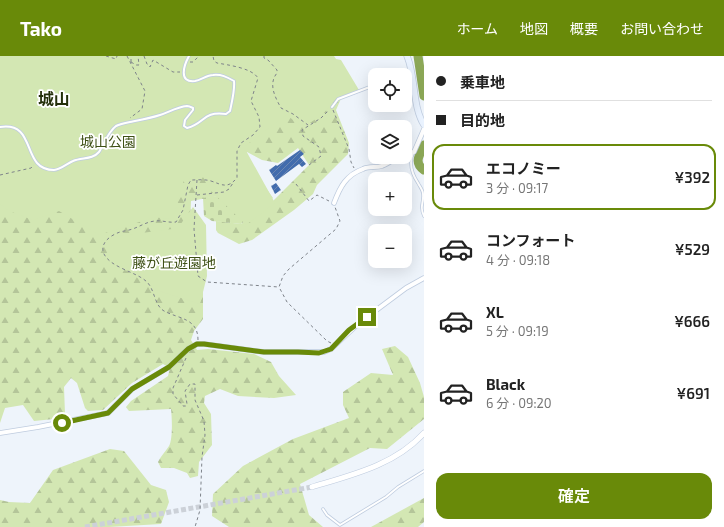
<!DOCTYPE html>
<html lang="ja">
<meta charset="utf-8">
<style>
body{margin:0;font-family:"Exo 2","Noto Sans JP",sans-serif;background:#f6f6f6;color:#222;height:100vh;display:flex;flex-direction:column;font-size:15px;white-space:nowrap}
*{box-sizing:border-box;margin:0}
p{font-size:13px;color:#767676}
.icon{flex:none;width:22px;height:22px;fill:none;stroke:currentColor;stroke-width:2;stroke-linecap:round;stroke-linejoin:round}
.map{position:relative;flex:1;overflow:hidden}
.panel{display:flex;flex-direction:column;background:#fff;width:300px}
.panel>*{flex:none}
.guide{display:grid;align-content:center;height:88px;padding:0 12px;background:#fff}
.tools{position:absolute;left:368px;top:12px;display:grid;gap:8px}
.tools a{display:grid;place-items:center;width:44px;height:44px;border-radius:8px;background:#fff;box-shadow:0 4px 16px #0002;font-size:20px}
.end{position:absolute;width:18px;height:18px;margin:-9px;border:5px solid #698a09;background:#fff;box-shadow:0 0 0 2px #fff}
.from{border-radius:50%}
.guide b{display:flex;align-items:center;gap:14px;height:38px;font-size:15px}
.guide b+b{border-top:1px solid #e0e0e0}
.guide i{width:10px;height:10px;background:#222}
ul{padding:0;list-style:none}
li{display:flex;align-items:center;gap:12px;height:66px;margin:0 8px 6px;padding:0 4px;border:2px solid transparent;border-radius:12px}
li div{flex:1}
li b{display:block;font-size:15px}
li em{font-style:normal;font-weight:600}
li.active{border-color:#698a09}
li>.icon{width:36px;height:36px;stroke-width:1.5}
.action{display:flex;gap:8px;margin-top:auto;padding:8px 12px}
.action a{flex:1;height:46px;border-radius:12px;background:#698a09;color:#fff;font-size:16px;font-weight:600;line-height:46px;text-align:center}
header{display:flex;align-items:center;gap:24px;box-sizing:border-box;height:56px;padding:0 20px;background:#698a09;color:#fff}
header strong{font-size:19px}
nav{display:flex;gap:22px;margin-inline-start:auto;font-size:14px}
main{display:flex;flex:1;min-height:0}
.map>svg:first-child{display:block}
.forest{fill:url(#forest-firs)}
.cemetery{fill:url(#cemetery-stones)}
.park{fill:#d3e7b3}
.lines{fill:none;stroke-linecap:round;stroke-linejoin:round}
.river{stroke:#8ca857;stroke-width:9}
.building{fill:url(#building-hatch)}
.tertiary-tunnel{stroke:#ccd1d8;stroke-width:5;stroke-dasharray:5 2.5;stroke-linecap:butt}
.service-casing{stroke:#bfccdf;stroke-width:3.5}
.minor-casing{stroke:#bfccdf;stroke-width:5.5}
.tertiary-casing{stroke:#bfccdf;stroke-width:6}
.secondary-casing{stroke:#bfccdf;stroke-width:7}
.path{stroke:#7e838a;stroke-width:1;stroke-dasharray:3 3;stroke-linecap:butt}
.service{stroke:#fff;stroke-width:2}
.minor{stroke:#fff;stroke-width:4}
.tertiary{stroke:#fff;stroke-width:5}
.secondary{stroke:#eaf3ff;stroke-width:5.5}
.route{stroke:#698a09;stroke-width:5}
.labels{text-anchor:middle;dominant-baseline:central;stroke-width:3.5;stroke-linejoin:round;paint-order:stroke}
.park-label{font-size:14px;fill:#3e5015;stroke:#fff}
.quarter-label{font-size:16px;font-weight:bold;fill:#24300a;stroke:#fff}
</style>
<header>
<strong>Tako</strong>
<nav><a>ホーム</a><a>地図</a><a>概要</a><a>お問い合わせ</a></nav>
</header>
<main>
<div class="map">
<svg width="424" height="471" viewBox="0 0 424 471">
<defs>
<pattern id="forest-firs" width="22" height="20" patternUnits="userSpaceOnUse"><rect width="22" height="20" fill="#d3e7b3"/><path d="M5 1l3.5 6h-7zM16 11l3.5 6h-7z" fill="#b4c599"/></pattern>
<pattern id="cemetery-stones" width="16" height="16" patternUnits="userSpaceOnUse"><rect width="16" height="16" fill="#d3e7b3"/><path d="M2 7V4a2 2 0 0 1 4 0v3zM10 15v-3a2 2 0 0 1 4 0v3z" fill="#b4c599"/></pattern>
<pattern id="building-hatch" width="6" height="6" patternUnits="userSpaceOnUse"><rect width="6" height="6" fill="#426cad"/><path d="M-1 1l2-2M0 6l6-6M5 7l2-2" fill="none" stroke="#6a86b1"/></pattern>
</defs>
<rect width="100%" height="100%" fill="#eef4fb"/>
<!-- forest -->
<g class="forest">
<path d="M0 0H323L347 29 336 54 349 87 348 98 317 129 313 138 294 154 252 184 239 188 218 177 216 174V165L241 168 273 145 309 109 298 92 278 107 262 104 247 96 244 98 224 139 191 145 190 170 203 232V263L194 275 191 284 197 294 208 293 254 298 271 306 279 320 296 339 274 342 238 340 220 333 205 340 204 347 211 358 212 389 199 406 198 420 190 422 187 417 174 412H161L158 406C161 400 165 396 169 390 173 383 172 362 171 353L129 355 126 351 131 345 168 320 170 312 163 308 132 327 103 354 88 355 85 352 77 327 71 322 64 331 65 358 54 363 34 365 23 349 5 352 0 367Z"/>
<polygon points="395,290 408,301 420,327 424,341 424,363 387,393 370,392 300,428 309,459 323,471 229,471 212,460 213,438 243,410 293,383 349,362 343,349 343,336 371,317 393,319 382,293"/>
<polygon points="110,393 124,395 151,429 166,434 169,446 161,468 109,471 0,471 0,444 9,446 30,447 53,414"/>
<polygon points="424,442 424,466 418,471 371,471"/>
</g>
<!-- cemetery -->
<polygon class="cemetery" points="259,122 273,142 241,168 212,165 204,160 203,142 224,139"/>
<!-- park -->
<g class="park">
<polygon points="0,0 334,0 336,3 341,4 359,34 337,42 323,58 304,71 286,59 244,91 275,147 246,169 208,132 203,120 184,124 175,156 170,163 155,161 99,179 59,155 33,164 9,155 0,148"/>
<polygon points="193,151 206,169 207,220 200,248 150,232 130,216 114,210 108,204 106,191 111,181 172,173 180,169"/>
</g>
<g class="lines">
<!-- river -->
<g class="river">
<polyline points="418,0 424,40"/>
<path d="M424 89C420 99 413 106 424 114"/>
</g>
</g>
<!-- building -->
<g class="building">
<polygon points="300,94 304,98 300,101 306,108 302,111 299,108 276,125 269,114 276,109 277,110"/>
<polygon points="276,127 281,134 275,138 271,130"/>
</g>
<g class="lines">
<!-- tertiary-tunnel -->
<polyline class="tertiary-tunnel" points="85,471 312,431"/>
<!-- service casing -->
<g class="service-casing">
<g id="service">
<polyline points="399,19 411,14"/>
<polyline points="332,51 338,43 375,29"/>
<path d="M0 71C38 65 20 114 54 114 60 114 68 107 73 105 82 101 92 104 99 96 104 88 108 76 116 70 120 68 125 67 130 66 140 64 151 62 160 59 169 56 177 51 187 50 188 50 191 51 193 52V54L185 64 184 70 187 72C206 67 202 55 226 58L230 55C232 45 235 34 234 25 227 21 221 18 213 19 207 19 201 24 195 25 178 27 184 9 189 0"/>
<path d="M413 97C409 107 412 118 418 127 420 131 423 134 423 138 424 148 419 150 424 160"/>
<polyline points="323,453 327,459 340,469 386,441 398,431 424,415"/>
</g>
</g>
<!-- minor casing -->
<g class="minor-casing">
<g id="minor">
<polyline points="405,98 414,96 424,73"/>
<path d="M334 147C340 131 346 119 363 113 369 110 376 112 382 110 387 108 393 104 398 101"/>
<polyline points="0,377 38,371 108,357 132,333 169,311 188,293 197,288 204,288 264,296 324,296 331,293 359,267 406,232 424,222"/>
</g>
</g>
<!-- tertiary casing -->
<g class="tertiary-casing">
<path id="tertiary" d="M312 431C352 419 395 409 424 377"/>
</g>
<!-- secondary casing -->
<g class="secondary-casing">
<path id="secondary" d="M407 0C416 21 412 50 424 69"/>
</g>
<!-- path -->
<g class="path">
<polyline points="106,0 116,3 117,0"/>
<polyline points="127,0 145,35 142,53 130,62"/>
<polyline points="144,0 147,8 150,11 153,4 173,16 180,16"/>
<path d="M264 0V2L268 4 277 14V17C268 28 275 41 281 52L293 58 308 69"/>
<polyline points="131,6 136,9 139,9 138,0"/>
<polyline points="131,6 131,0"/>
<polyline points="190,6 193,6 199,0"/>
<polyline points="333,54 349,93 351,106 354,112"/>
<polyline points="309,109 321,100 319,91 303,80 302,74 321,62 329,54"/>
<polyline points="0,119 31,112 34,109"/>
<polyline points="197,124 194,173 198,220 207,226 279,231"/>
<polyline points="296,128 309,145 317,139 329,145"/>
<polyline points="197,139 224,136 229,133 233,127"/>
<path d="M198 284C198 262 179 263 164 255 154 249 155 234 147 226 137 216 111 212 104 198 99 187 111 179 120 176 123 175 126 175 129 174 138 172 145 166 155 165 162 164 168 167 176 166L183 154 188 129 191 124C197 124 205 123 211 125 223 129 227 133 237 122V95L241 87 253 79 260 71 259 61 251 45 258 22C252 12 228 9 217 7L214 5 213 0"/>
<polyline points="331,287 327,285 287,246 279,231 283,220 289,213 336,173 340,165 335,151"/>
<polyline points="186,302 173,332 173,338 183,350 186,350 187,348 185,335 190,328 195,328 195,344 204,365 205,379 202,401 200,454 195,471"/>
</g>
<!-- service -->
<use href="#service" class="service"/>
<!-- minor -->
<use href="#minor" class="minor"/>
<!-- tertiary -->
<use href="#tertiary" class="tertiary"/>
<!-- secondary -->
<use href="#secondary" class="secondary"/>
</g>
<g class="lines">
<!-- route -->
<polyline class="route" points="62,367 108,357 132,333 169,311 188,293 197,288 204,288 264,296 298,296 319,297 331,293 349,274 367,261"/>
</g>
<g class="labels">
<!-- park labels -->
<g class="park-label">
<text x="108" y="85">城山公園</text>
<text x="174" y="206">藤が丘遊園地</text>
</g>
<!-- quarter labels -->
<g class="quarter-label">
<text x="54" y="42">城山</text>
</g>
</g>
</svg>
<div class="tools">
<a><svg class="icon" aria-label="locate" viewBox="0 0 24 24"><circle cx="12" cy="12" r="6"/><path d="M12 2v4M12 18v4M2 12h4M18 12h4"/></svg></a>
<a><svg class="icon" aria-label="layers" viewBox="0 0 24 24"><path d="M12 4l9 5-9 5-9-5zM3 14l9 5 9-5"/></svg></a>
<a>+</a>
<a>−</a>
</div>
<i class="end from" style="left:62px;top:367px"></i>
<i class="end" style="left:367px;top:261px"></i>
</div>
<section class="panel">
<div class="guide">
<b><i class="from"></i>乗車地</b>
<b><i></i>目的地</b>
</div>
<ul>
<li class="active"><svg class="icon" aria-label="car" viewBox="0 0 24 24"><path d="M5 17H2v-5l4-1 3-4h7l3 4 3 1v5h-3M9 17h6M6 11h13"/><circle cx="7" cy="17" r="2"/><circle cx="17" cy="17" r="2"/></svg><div><b>エコノミー</b><p>3 分 · 09:17</p></div><em>¥392</em></li>
<li><svg class="icon" aria-label="car" viewBox="0 0 24 24"><path d="M5 17H2v-5l4-1 3-4h7l3 4 3 1v5h-3M9 17h6M6 11h13"/><circle cx="7" cy="17" r="2"/><circle cx="17" cy="17" r="2"/></svg><div><b>コンフォート</b><p>4 分 · 09:18</p></div><em>¥529</em></li>
<li><svg class="icon" aria-label="car" viewBox="0 0 24 24"><path d="M5 17H2v-5l4-1 3-4h7l3 4 3 1v5h-3M9 17h6M6 11h13"/><circle cx="7" cy="17" r="2"/><circle cx="17" cy="17" r="2"/></svg><div><b>XL</b><p>5 分 · 09:19</p></div><em>¥666</em></li>
<li><svg class="icon" aria-label="car" viewBox="0 0 24 24"><path d="M5 17H2v-5l4-1 3-4h7l3 4 3 1v5h-3M9 17h6M6 11h13"/><circle cx="7" cy="17" r="2"/><circle cx="17" cy="17" r="2"/></svg><div><b>Black</b><p>6 分 · 09:20</p></div><em>¥691</em></li>
</ul>
<div class="action"><a>確定</a></div>
</section>
</main>
